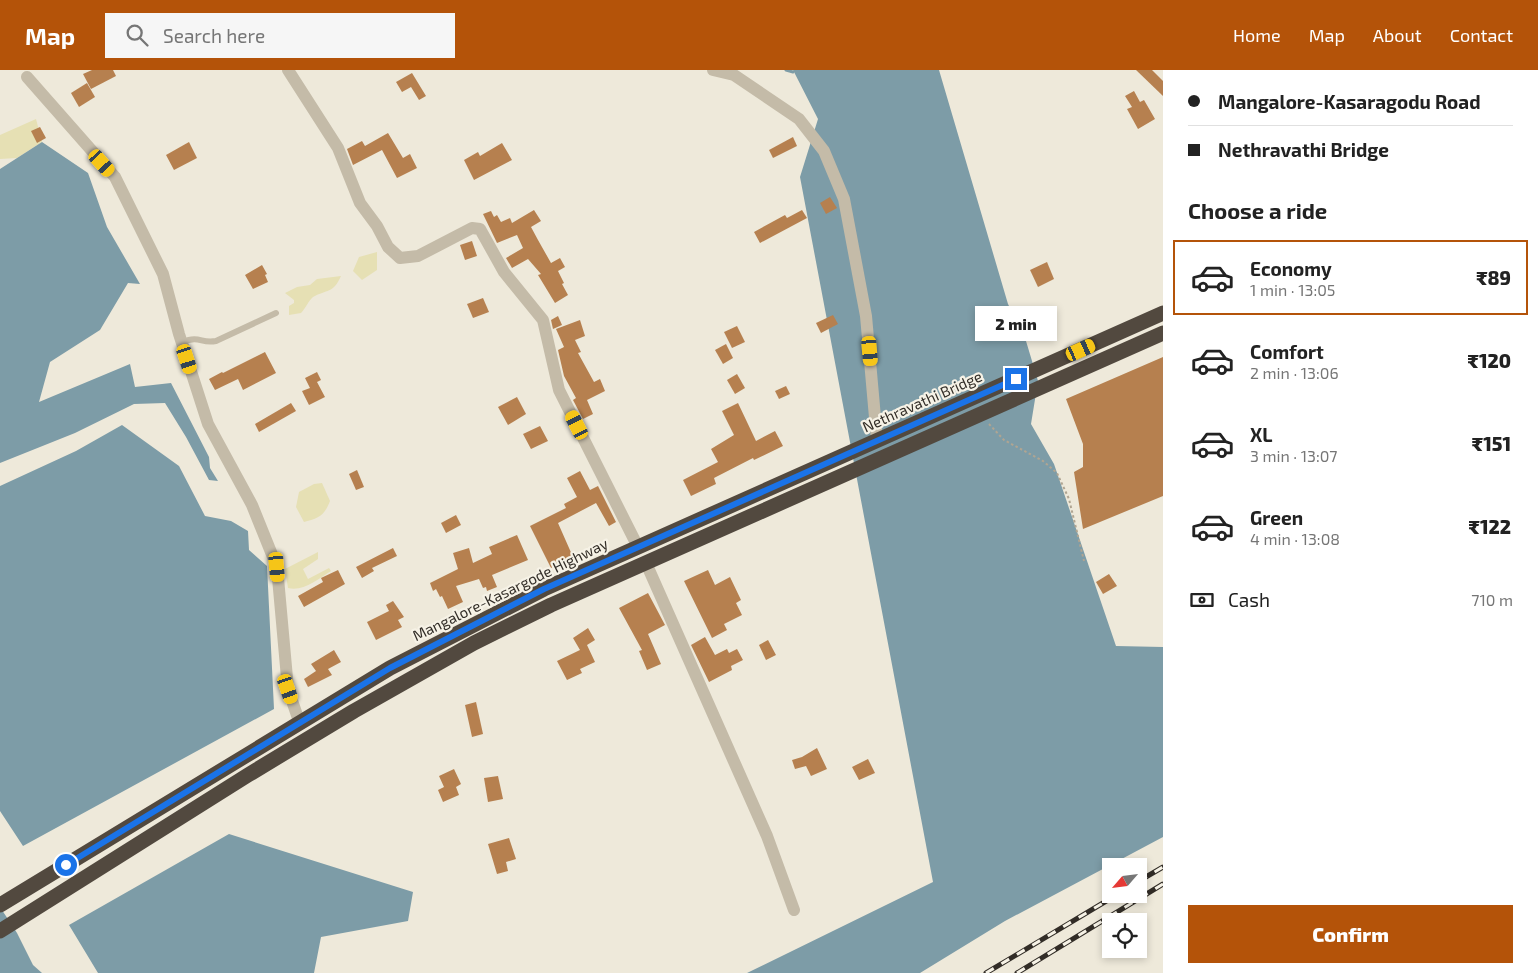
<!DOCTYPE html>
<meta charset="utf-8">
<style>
body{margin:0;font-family:"Exo 2",sans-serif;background:#f6f6f6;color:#222;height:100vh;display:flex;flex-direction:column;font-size:19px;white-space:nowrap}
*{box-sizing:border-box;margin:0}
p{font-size:16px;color:#767676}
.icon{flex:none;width:28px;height:28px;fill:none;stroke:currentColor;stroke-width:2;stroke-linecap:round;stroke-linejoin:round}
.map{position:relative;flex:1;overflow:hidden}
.details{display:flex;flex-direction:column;background:#fff;width:375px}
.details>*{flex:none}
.top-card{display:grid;align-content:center;height:110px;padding:0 25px;background:#fff}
.needle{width:32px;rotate:242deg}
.fabs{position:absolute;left:1102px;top:788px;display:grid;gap:10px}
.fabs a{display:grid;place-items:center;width:45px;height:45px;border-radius:0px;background:#fff;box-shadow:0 2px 8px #0003;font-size:25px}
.end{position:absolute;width:22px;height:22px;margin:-11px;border:6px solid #1a73e8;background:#fff;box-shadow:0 0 0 2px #fff}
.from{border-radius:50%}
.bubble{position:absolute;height:35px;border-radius:0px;background:#fff;box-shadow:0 2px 8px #0003;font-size:16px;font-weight:800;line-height:35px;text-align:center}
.car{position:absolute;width:15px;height:30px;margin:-15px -8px;border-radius:6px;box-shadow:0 0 4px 1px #0007;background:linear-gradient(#f5c518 24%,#345 0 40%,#f5c518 0 76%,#345 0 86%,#f5c518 0)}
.top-card b{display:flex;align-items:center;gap:18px;height:48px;font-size:19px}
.top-card b+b{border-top:1px solid #e0e0e0}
.top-card i{width:12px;height:12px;background:#222}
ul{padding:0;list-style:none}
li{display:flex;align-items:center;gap:15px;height:75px;margin:0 10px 8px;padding:0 15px;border:2px solid transparent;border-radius:0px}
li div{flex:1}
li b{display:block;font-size:19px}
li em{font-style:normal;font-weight:800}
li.on{border-color:#b45309}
li>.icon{width:45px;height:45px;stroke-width:1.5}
h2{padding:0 25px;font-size:22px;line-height:60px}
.pay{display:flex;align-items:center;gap:12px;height:55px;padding:0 25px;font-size:19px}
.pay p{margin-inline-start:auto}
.button{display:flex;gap:10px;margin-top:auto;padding:10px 25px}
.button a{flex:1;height:58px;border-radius:0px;background:#b45309;color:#fff;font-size:20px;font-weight:800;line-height:58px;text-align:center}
header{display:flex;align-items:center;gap:30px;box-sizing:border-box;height:70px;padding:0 25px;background:#b45309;color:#fff}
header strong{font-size:24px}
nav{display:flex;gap:28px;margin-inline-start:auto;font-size:18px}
.search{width:350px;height:45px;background:#f6f6f6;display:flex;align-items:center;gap:12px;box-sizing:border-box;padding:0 18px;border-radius:0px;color:#767676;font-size:19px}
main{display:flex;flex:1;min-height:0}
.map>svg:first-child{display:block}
.sand{fill:#e6e0b4}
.water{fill:#7d9ca7}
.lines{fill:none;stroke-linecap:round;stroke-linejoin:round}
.stream{stroke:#7d9ca7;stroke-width:3}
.building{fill:#b6804f}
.path{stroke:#b0a592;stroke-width:2;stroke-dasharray:2.5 2.5;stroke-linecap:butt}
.lane{stroke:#c4bba8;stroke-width:6}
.street{stroke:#c4bba8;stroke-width:12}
.highway{stroke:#52493f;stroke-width:15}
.rail-casing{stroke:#322d27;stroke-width:5}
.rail{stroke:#f6f2e6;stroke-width:3;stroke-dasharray:9;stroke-linecap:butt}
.route{stroke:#1a73e8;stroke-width:6}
.labels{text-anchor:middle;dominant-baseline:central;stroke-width:4.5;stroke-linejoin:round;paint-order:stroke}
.street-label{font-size:15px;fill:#322d27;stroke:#f6f2e6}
</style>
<header>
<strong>Map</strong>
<div class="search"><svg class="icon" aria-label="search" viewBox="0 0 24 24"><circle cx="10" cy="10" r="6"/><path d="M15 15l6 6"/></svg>Search here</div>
<nav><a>Home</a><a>Map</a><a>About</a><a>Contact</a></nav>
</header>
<main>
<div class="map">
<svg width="1163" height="903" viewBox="0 0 1163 903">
<rect width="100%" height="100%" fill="#eee9da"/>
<!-- sand -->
<g class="sand">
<polygon points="36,49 42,72 17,88 0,89 0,65"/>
<polygon points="377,182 377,200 362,210 353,201 359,187"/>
<path d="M341 206C333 224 327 219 313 227 309 230 305 239 301 243L289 245V236L294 233V230L285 223 297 217 310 215 317 209Z"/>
<path d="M322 413 330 431C324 446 319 448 304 452L296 437 299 422 314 414Z"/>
<path d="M318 482V489L303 499 308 509 329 498 331 501C318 509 303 522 288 518L285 499Z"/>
</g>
<!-- water -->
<g class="water">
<polygon points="793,0 939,0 1008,234 1026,271 1038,311 1031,354 1054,394 1116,576 1163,577 1163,767 1005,851 920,903 747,903 933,812 800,107 818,49"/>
<polygon points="42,72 88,103 107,157 140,214 128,213 100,260 50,292 39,332 130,294 135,317 171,313 209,387 210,398 218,411 209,410 186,367 165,333 134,334 75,363 0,393 0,99"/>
<polygon points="122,355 179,396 205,446 231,451 248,461 249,480 267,496 274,639 23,776 0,741 0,416 76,381"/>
<polygon points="229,764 413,822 408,851 321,867 314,903 98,903 69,855"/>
<polygon points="0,837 17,863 33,895 42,903 0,903"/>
</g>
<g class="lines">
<!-- stream -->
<polyline class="stream" points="786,0 793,2"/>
</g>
<!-- building -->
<g class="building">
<polygon points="92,0 113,0 116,6 91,19 83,4"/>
<polygon points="1136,0 1152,0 1163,11 1163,26"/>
<polygon points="412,3 426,26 419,30 411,17 402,22 396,12"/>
<polygon points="87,13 95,27 79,37 71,23"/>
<polygon points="1134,21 1140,32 1144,30 1155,49 1138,59 1127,39 1132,37 1125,26"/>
<polygon points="40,57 46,68 37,73 31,61"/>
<polygon points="388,63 403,88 410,84 417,98 397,108 382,80 353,95 347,79 362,71 365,76"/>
<polygon points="793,67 797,76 773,88 769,80"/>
<polygon points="189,72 197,88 174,100 166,85"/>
<polygon points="502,73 512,90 474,110 464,90 478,82 480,86"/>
<polygon points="830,127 837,138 826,144 820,133"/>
<polygon points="534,140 541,151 531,157 538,170 551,193 560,188 565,197 558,201 564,213 562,214 568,225 555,233 538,205 541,204 528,189 512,198 506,188 523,178 517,165 497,173 483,144 491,141 494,147 497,145 501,152 510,148 512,153"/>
<polygon points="802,140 807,148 760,173 754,162 785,145 787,148"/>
<polygon points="472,171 477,186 465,190 460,175"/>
<polygon points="1047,192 1054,209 1038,217 1030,200"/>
<polygon points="262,195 267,204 265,205 268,212 253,219 245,205"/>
<polygon points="483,228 489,242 473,248 467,234"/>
<polygon points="833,245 838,254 821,263 816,253"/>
<polygon points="558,246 562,255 553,259 551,250"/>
<polygon points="580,250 585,266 575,270 581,282 578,283 594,312 600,309 605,321 587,330 593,344 583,349 573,330 576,328 564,306 558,280 564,277 556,259"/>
<polygon points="737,256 745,272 732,278 724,262"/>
<polygon points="726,274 733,288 723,294 715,280"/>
<polygon points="265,282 276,303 243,320 238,309 215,320 209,309 222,302 223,303"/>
<polygon points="1163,287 1163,426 1083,459 1074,402 1083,397 1083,374 1066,329"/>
<polygon points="317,302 321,310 317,312 325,327 309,335 302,321 310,318 305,308"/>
<polygon points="737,304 745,318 735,324 727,310"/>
<polygon points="786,316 790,324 779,329 775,321"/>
<polygon points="517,327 526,344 508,355 498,337"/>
<polygon points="291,333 296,341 259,362 255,354"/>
<polygon points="738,333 756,371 775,361 783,376 754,390 753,388 714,408 716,414 691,426 683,410 718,392 711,379 734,365 722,341"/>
<polygon points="540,356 548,371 531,379 523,364"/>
<polygon points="357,400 364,417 356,420 349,404"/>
<polygon points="580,401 590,420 598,416 616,452 609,456 596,433 558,453 573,487 551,498 530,456 566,438 564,434 577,427 567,408"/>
<polygon points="456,445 461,455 446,463 441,453"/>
<polygon points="517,465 528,490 492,505 497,517 487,521 486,517 483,518 479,509 456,516 463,532 448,539 442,526 440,527 436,519 433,521 430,513 458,499 453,483 469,478 473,493 492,484 489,477"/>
<polygon points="393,478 397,486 372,498 374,501 362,508 356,497"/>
<polygon points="338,500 345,514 304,537 298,526 323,512 321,508"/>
<polygon points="708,500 715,515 730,507 741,530 736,533 742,545 724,554 727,560 712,568 684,511"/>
<polygon points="1109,504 1117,516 1103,524 1096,512"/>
<polygon points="648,523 665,555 648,564 661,594 647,600 639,581 642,580 619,538"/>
<polygon points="393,531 404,547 398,550 402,557 376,570 367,552 389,541 386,535"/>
<polygon points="588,558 595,570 587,575 595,592 580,599 582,603 567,610 557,591 580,580 573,568"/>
<polygon points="705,567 715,585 727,579 729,583 737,579 743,590 731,596 732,600 709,612 691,575"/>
<polygon points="768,570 776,585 766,590 759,575"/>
<polygon points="334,580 341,592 328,599 332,605 308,617 304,609 316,601 311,594"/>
<polygon points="476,632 483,664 472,667 465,635"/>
<polygon points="817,678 827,699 811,706 806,696 795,699 792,690 802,687"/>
<polygon points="868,689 875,703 859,710 852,697"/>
<polygon points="454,699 461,714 456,717 459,725 443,732 438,720 444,717 439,706"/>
<polygon points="498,706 503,729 488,732 484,708"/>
<polygon points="509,768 516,789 506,792 508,801 497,804 488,774"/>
</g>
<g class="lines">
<!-- path -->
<polyline class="path" points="989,354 1004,370 1043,391 1057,403 1069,429 1084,491"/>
<!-- lane -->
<path class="lane" d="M182 272C201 265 200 274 216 271L276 243"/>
<!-- street -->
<g class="street">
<polyline points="288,0 338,78 360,133 377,156 388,177 400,188 418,186 472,158 480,159 504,202 543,250 559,320 638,477"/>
<polyline points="713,0 734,5 799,49 824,81 844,129 866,246 877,370"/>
<polyline points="27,7 115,107 163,204 179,264 208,354 252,435 277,497 288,619 300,654"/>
<polyline points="646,493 767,766 794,840"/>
</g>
<!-- highway -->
<g class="highway">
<polyline points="0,835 390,598 544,519 1163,243"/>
<polyline points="0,861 248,705 354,641 474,573 551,535 1163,263"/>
</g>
<!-- rail casing -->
<g class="rail-casing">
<g id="rail">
<polyline points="1139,811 1163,797"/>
<polyline points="986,903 1118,824"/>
<polyline points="1017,903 1163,814"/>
</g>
</g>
<!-- rail -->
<use href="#rail" class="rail"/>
</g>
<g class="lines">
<!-- route -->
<polyline class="route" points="66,795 390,598 544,519 1016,309"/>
</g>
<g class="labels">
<!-- street labels -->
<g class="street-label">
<text transform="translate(922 331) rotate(-24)">Nethravathi Bridge</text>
<text transform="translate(510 519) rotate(-26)">Mangalore-Kasargode Highway</text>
</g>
</g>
</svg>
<div class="fabs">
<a><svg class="needle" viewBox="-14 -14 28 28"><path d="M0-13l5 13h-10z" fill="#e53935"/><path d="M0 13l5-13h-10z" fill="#767676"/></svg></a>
<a><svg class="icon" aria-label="locate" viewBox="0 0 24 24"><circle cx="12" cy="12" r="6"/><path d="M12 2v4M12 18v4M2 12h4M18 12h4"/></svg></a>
</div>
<i class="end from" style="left:66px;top:795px"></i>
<i class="end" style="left:1016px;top:309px"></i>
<div class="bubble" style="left:975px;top:236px;width:82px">2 min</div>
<i class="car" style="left:102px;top:93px;rotate:138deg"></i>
<i class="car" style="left:1081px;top:280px;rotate:66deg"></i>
<i class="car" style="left:870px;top:281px;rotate:175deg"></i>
<i class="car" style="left:187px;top:289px;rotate:162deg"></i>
<i class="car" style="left:577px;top:355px;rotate:333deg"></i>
<i class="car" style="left:277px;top:497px;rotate:175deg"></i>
<i class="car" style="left:288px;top:619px;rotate:161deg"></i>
</div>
<section class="details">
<div class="top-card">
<b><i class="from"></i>Mangalore-Kasaragodu Road</b>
<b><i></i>Nethravathi Bridge</b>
</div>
<h2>Choose a ride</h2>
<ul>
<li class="on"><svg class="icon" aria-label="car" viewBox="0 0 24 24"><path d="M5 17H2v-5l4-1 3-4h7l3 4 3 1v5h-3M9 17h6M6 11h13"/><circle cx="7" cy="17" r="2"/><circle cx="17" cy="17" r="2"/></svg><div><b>Economy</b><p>1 min · 13:05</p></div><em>₹89</em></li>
<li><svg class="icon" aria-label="car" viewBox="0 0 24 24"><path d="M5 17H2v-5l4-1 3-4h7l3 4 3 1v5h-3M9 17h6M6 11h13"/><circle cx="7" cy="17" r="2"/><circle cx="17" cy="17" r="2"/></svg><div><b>Comfort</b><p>2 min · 13:06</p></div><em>₹120</em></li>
<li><svg class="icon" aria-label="car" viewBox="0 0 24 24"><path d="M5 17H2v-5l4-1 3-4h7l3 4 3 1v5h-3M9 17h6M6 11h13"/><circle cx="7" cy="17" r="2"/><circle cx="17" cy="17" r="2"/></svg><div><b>XL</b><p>3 min · 13:07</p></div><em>₹151</em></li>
<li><svg class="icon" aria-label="car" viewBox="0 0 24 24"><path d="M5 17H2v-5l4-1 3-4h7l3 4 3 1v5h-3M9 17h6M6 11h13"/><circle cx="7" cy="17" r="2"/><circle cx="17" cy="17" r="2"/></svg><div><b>Green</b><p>4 min · 13:08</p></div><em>₹122</em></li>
</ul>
<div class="pay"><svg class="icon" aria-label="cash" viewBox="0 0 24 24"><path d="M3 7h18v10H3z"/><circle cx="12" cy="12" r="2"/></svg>Cash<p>710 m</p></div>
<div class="button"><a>Confirm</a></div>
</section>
</main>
